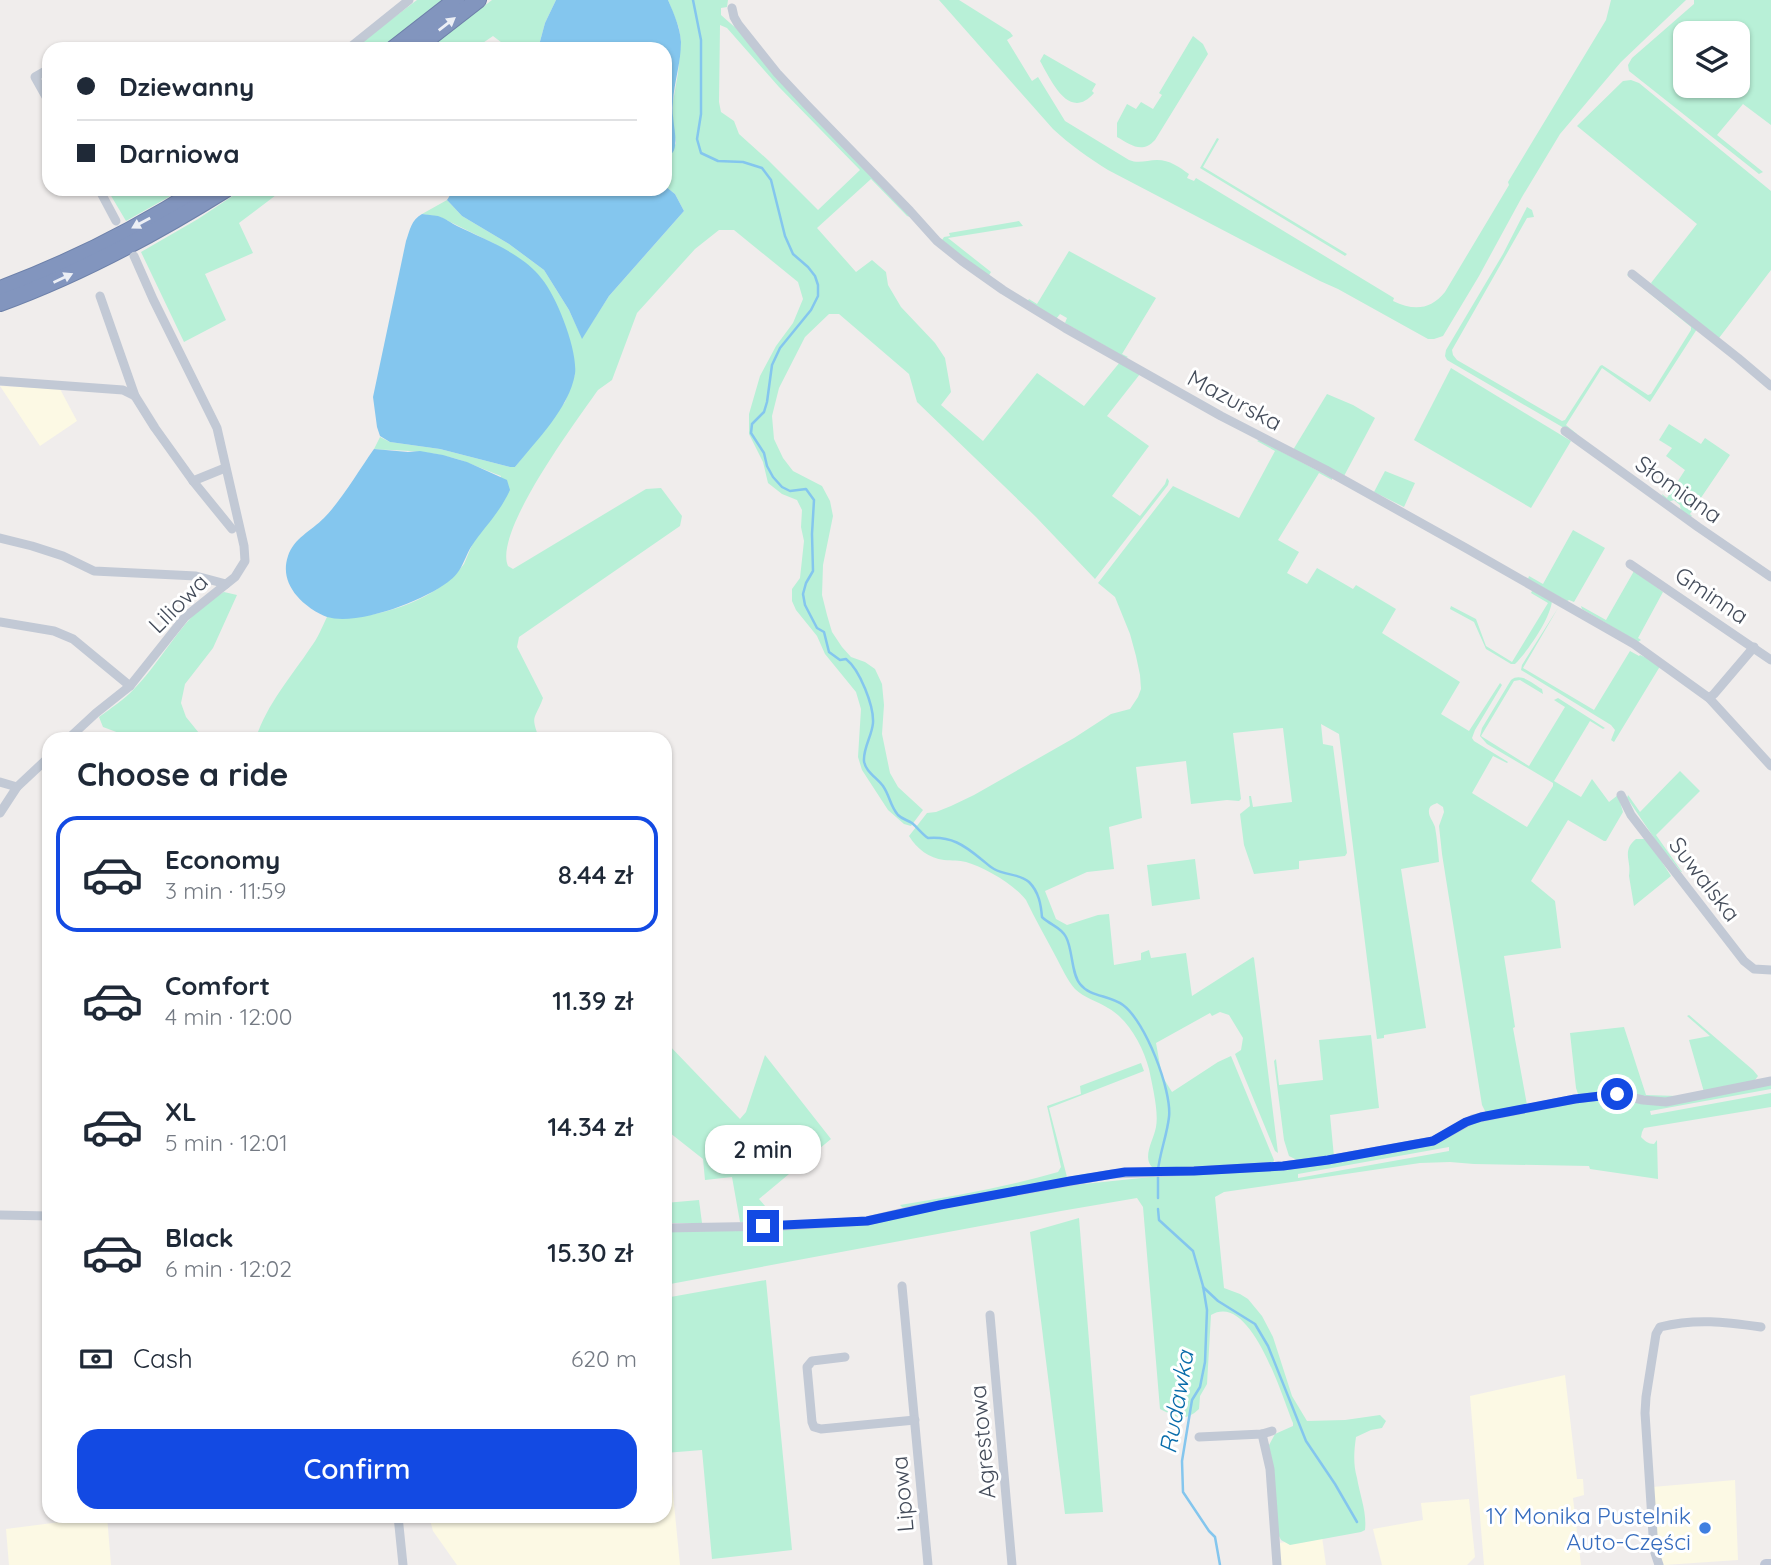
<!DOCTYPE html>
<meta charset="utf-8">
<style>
body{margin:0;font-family:Quicksand,sans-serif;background:#f6f6f7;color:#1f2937;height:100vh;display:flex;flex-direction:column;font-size:26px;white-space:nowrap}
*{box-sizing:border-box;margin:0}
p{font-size:23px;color:#747a83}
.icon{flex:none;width:38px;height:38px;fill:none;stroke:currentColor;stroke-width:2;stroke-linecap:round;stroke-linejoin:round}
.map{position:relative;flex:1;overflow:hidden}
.side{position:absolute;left:42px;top:732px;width:630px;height:791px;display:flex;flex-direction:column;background:#fff;border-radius:21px;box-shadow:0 2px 5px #0004}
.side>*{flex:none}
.banner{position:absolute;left:42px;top:42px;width:630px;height:154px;border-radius:21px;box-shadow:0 2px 5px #0004;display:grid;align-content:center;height:154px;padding:0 35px;background:#fff}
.fabs{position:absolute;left:1673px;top:21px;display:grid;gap:14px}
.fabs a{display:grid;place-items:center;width:77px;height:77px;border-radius:14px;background:#fff;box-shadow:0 2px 5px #0004;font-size:35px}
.end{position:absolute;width:32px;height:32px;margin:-16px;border:9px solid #134ae3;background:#fff;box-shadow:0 0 0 4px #fff}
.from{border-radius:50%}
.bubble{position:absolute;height:49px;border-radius:21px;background:#fff;box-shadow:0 2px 5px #0004;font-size:23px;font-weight:600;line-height:49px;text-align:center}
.banner b{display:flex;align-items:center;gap:24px;height:66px;font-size:26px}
.banner b+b{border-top:2px solid #e0e1e3}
.banner i{width:18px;height:18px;background:#1f2937}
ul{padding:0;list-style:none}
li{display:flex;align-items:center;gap:21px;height:116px;margin:0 14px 10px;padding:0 21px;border:4px solid transparent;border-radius:21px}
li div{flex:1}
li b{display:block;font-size:26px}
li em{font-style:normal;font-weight:600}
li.selected{border-color:#134ae3}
li>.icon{width:63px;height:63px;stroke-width:1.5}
h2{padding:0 35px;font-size:32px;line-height:84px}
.pay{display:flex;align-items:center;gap:18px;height:77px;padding:0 35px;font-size:26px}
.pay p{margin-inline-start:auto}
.button{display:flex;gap:14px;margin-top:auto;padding:14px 35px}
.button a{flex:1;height:80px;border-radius:21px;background:#134ae3;color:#fff;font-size:28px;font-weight:600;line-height:80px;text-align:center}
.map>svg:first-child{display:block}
.commercial{fill:#fcf9e4}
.green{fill:#b8f0d7;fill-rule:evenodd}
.water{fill:#84c6ee}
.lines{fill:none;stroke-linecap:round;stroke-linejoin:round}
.stream{stroke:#84c6ee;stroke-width:2.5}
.highway-casing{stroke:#6d80a9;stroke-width:18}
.street{stroke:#c2c9d5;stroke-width:9}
.secondary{stroke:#bec6d7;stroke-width:12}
.highway{stroke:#8295be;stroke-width:16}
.oneway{fill:#eceff5}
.route{stroke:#134ae3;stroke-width:9}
.shop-dot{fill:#3f7fe0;stroke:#fff;stroke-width:2.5}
.labels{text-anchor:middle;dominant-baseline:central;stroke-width:6;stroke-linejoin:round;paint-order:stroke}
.street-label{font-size:23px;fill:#444c5a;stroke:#fff}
.shop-label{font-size:23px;fill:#366cbe;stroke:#fff;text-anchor:end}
.water-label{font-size:24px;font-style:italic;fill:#086caa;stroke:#fff}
</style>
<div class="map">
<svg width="1771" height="1565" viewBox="0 0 1771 1565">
<rect width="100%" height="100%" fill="#f0edec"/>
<!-- commercial -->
<g class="commercial">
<polygon points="0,386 60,389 77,421 40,446"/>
<polygon points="1565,1375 1577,1479 1583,1479 1584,1495 1573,1498 1581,1565 1484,1565 1470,1396"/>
<polygon points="665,1453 669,1453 680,1565 457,1565 433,1531 429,1516 665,1516"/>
<polygon points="1735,1480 1738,1560 1664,1565 1656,1550 1652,1487"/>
<polygon points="1469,1499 1475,1557 1467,1565 1382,1565 1373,1529 1423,1520 1421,1503"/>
<polygon points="107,1516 111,1565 9,1565 6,1529"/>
<polygon points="1322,1537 1326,1565 1280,1565 1279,1543"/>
</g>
<!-- green -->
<g class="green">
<polygon points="417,0 442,0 380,49 352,49"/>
<polygon points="492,0 556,0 545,23 538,49 510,49 493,36 474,49 428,49"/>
<path d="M668 0H728L727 7 721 8V15L738 30 910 217 907 216 871 179 817 228 856 272 872 260 886 272 888 285 901 307 935 343 945 358 951 392 941 405 983 441 1037 373 1084 406 1120 362 1140 374 1107 416 1149 446 1112 496 1140 516 1165 484 1167 478 1169 481 1168 485 1095 579 1036 517 917 402 909 374 839 314H829L805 337 779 388 772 416 774 439 783 458 793 471 822 486 830 501 833 516 823 565 822 595 827 615 832 632 842 647 851 657 865 662 875 669 882 684 884 705 882 734 890 773 898 787 923 810 911 826 904 824 888 810 862 770 858 757 861 709 856 692 825 654 817 636 796 610 792 601V589L800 578 804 541 801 527 802 510 797 500 782 494 768 483 763 462 749 434V414L760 376 776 346 793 323 803 299 798 282 734 230H719L695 249 637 313 612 380 598 390C577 420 493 532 508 566L513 569 646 489 661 488 682 516 680 526 519 637 517 647 543 698C535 720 530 714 539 738H256C267 704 291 677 311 647 318 638 322 627 327 617 371 622 438 601 464 564L501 476C482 469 465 460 445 456 422 450 398 451 374 449L380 437 390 442 440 449 510 467H515L565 402 575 374 541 278 523 262 495 244 440 217 422 214 447 200 462 216 509 244 544 270 569 310 582 338 609 296 684 211 675 194 665 186V157H669L676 143 672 122 673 102 678 73 681 42 679 28ZM720 25 727 28 779 87 860 170 818 210 768 160 739 134 734 121 721 112 719 102Z"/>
<path d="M939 0H959L1010 32 1013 36 1007 40 1032 81 1038 77 1065 121 1129 160C1139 164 1147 160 1157 160 1170 160 1179 167 1189 174L1187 178 1194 181 1196 178 1394 298 1393 301C1414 311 1430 310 1445 292L1509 185 1508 182 1606 20 1611 0H1686L1621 62 1560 134 1522 197 1479 276 1443 336 1434 339H1428L1338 289 1320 281 1108 170C1089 158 1070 145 1053 129Z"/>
<path d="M1694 0H1771V125L1743 104 1717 135 1763 172 1759 174 1629 71 1628 65 1632 58 1694 4ZM1685 33H1738V86H1685Z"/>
<path d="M1193 36 1203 44 1208 54 1155 140C1142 154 1131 145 1117 137V123L1127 104 1136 109 1141 102 1153 109 1162 95 1159 93Z"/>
<path d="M1044 54 1096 84 1092 91 1094 93C1069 122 1051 80 1040 61Z"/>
<polygon points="1631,80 1639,83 1771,191 1771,270 1719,338 1653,286 1651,283 1697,224 1577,126 1623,81"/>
<polygon points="1217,138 1219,139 1203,167 1347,254 1345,256 1200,168"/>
<polygon points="107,189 183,189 126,221"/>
<polygon points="243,189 284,189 239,223 253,253 205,274 226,320 184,342 141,252 198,219"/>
<polygon points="1527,207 1532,210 1534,217 1527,218 1452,350 1453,355 1457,360 1562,421 1565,420 1600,366 1602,365 1648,395 1651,394 1691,330 1691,327 1627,275 1628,274 1697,329 1650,402 1602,368 1566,425 1577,434 1576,435 1447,360 1445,356 1446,350 1503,254"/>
<polygon points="1019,221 1023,226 948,238 991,272 988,277 942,240 944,237 950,236 949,233"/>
<polygon points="1069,251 1156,298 1122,354 1128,357 1126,358 1065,323 1067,318 1060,314 1056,319 1027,302 1029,299 1037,304"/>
<polygon points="1451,368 1571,441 1531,508 1414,440"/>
<polygon points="1327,394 1353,405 1375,418 1344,476 1293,450"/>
<polygon points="1669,424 1701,444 1705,438 1730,455 1690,514 1692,516 1689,518 1681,512 1680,505 1674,500 1668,502 1663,498 1662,494 1667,498 1685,470 1666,456 1672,448 1659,440"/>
<path d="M1259 440 1332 478V480L1319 473 1278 540 1299 552 1287 573 1307 584 1317 568 1353 589 1356 585 1396 609 1382 633 1460 682 1441 714 1469 731 1500 683 1502 685 1475 730 1472 738 1474 741 1508 762 1507 763 1493 756 1472 793 1527 827 1553 786V783L1487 744 1480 736 1482 728 1511 680C1521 672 1533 684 1542 689L1543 694 1520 680 1514 681 1481 736 1529 766 1565 707 1554 700 1558 698 1605 728 1603 729 1590 721 1554 781 1581 797 1592 779 1609 802 1618 795 1623 812 1606 841H1604L1568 820 1531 881 1555 901 1561 948 1504 956 1515 1027 1513 1028 1527 1105 1486 1113 1482 1105 1442 854 1439 826 1444 812 1443 807 1437 803C1433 805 1430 805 1429 810 1428 816 1433 821 1435 827 1437 838 1438 850 1439 862L1401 869 1426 1028 1384 1035V1038L1377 1039 1339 734 1321 724 1323 744 1333 746 1347 853 1345 856 1299 861V869L1254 874 1244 845 1240 814 1250 806 1249 796H1251L1253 807 1292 802 1283 728 1233 733 1241 799 1239 801 1227 800 1191 804 1186 761 1136 767 1142 818 1109 827 1114 869 1087 872 1045 891 1056 919 1067 925 1098 915 1109 914 1114 965 1141 960V953L1149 950 1151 958 1186 953 1192 996 1253 957 1254 958 1278 1153 1275 1151 1235 1054 1241 1050 1243 1038 1229 1015 1220 1012 1212 1016 1210 1013 1156 1043 1162 1076 1172 1092 1218 1062 1231 1056 1274 1160 1273 1163 1178 1168 1152 1167C1142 1157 1154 1139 1156 1127 1159 1112 1152 1084 1149 1069 1143 1046 1128 1019 1108 1008 1097 1001 1084 998 1075 989 1067 980 1062 968 1056 957 1046 938 1035 919 1026 900 1015 885 984 867 966 862 959 860 952 861 944 860 929 858 917 849 909 836L927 813 936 812 951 806 974 795 1074 738 1111 714 1130 709 1138 697 1141 689 1140 675 1136 656 1130 634 1115 597 1098 583 1173 486 1239 518 1275 451 1257 441Z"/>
<polygon points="1385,471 1415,483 1404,507 1374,492"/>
<polygon points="1573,530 1605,548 1574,602 1569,600 1567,601 1528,579 1529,576 1543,584"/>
<polygon points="1634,571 1663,592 1638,638 1641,640 1638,642 1582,609 1581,606 1606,620"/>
<path d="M1533 589 1552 601C1550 619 1528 651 1515 664H1511L1486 649 1474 622 1450 609 1451 606 1476 619 1486 646 1512 662 1548 603 1531 593Z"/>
<path d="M224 592 237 595 213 648 185 684 181 703 186 717 203 738H129L127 736 103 727 99 717C111 708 124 700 134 689 165 658 184 612 224 592Z"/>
<polygon points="1558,608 1523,668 1594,710 1630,651 1639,656 1640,655 1660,664 1659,668 1614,742 1611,740 1615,730 1611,725 1521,670 1522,665"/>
<polygon points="1680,771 1700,791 1656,835 1682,872 1681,872 1670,858 1665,854 1627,798 1628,795 1640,812"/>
<path d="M1636 839H1647L1671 876 1634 906 1629 876C1632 861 1621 851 1636 839Z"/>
<polygon points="1195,859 1200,899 1152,906 1147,865"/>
<polygon points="1689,1015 1753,1070 1758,1076 1755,1080 1704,1092 1689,1040 1710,1036 1687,1016"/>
<polygon points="1624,1027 1646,1095 1678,1096 1665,1100 1578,1094 1576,1088 1570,1033"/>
<polygon points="1371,1035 1379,1108 1330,1115 1334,1157 1297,1160 1289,1156 1284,1140 1274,1061 1276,1059 1279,1085 1323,1080 1319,1040"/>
<polygon points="665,1041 740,1119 746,1112 765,1055 831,1139 759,1199 778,1221 740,1222 732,1177 705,1180 703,1159 665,1129"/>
<path d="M1141 1063 1144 1071 1049 1108 1067 1177 1090 1173V1175L909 1208 902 1207 900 1205C954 1196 1006 1187 1058 1172L1061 1167 1047 1106 1081 1094 1080 1086Z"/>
<path d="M1771 1085V1089L1650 1111 1651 1115 1771 1093V1107L1644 1128 1642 1132 1641 1137C1645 1141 1648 1144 1654 1144L1657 1140 1658 1179 1590 1169 1589 1166 1474 1164 1450 1162 1420 1163 1224 1192 1215 1197 1224 1288 1240 1294 1248 1299 1262 1316 1273 1337 1292 1396 1307 1421 1345 1420 1380 1415 1386 1421 1382 1428 1371 1430 1356 1437C1354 1451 1353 1464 1357 1478 1360 1496 1367 1512 1365 1530L1361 1532 1290 1545 1281 1540 1278 1534 1268 1447 1275 1434 1293 1426V1423C1282 1397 1251 1291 1211 1315L1207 1384 1200 1396 1199 1409C1184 1423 1177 1417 1160 1409L1143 1207 1137 1198 1061 1211 665 1285V1230L867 1223 1074 1185 1151 1177 1200 1174 1435 1143 1466 1125 1483 1120 1576 1102 1616 1098 1649 1103ZM1449 1147V1151L1298 1178V1174Z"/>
<polygon points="699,1200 702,1223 665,1223 665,1203"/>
<polygon points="1079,1218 1103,1512 1065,1514 1030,1232"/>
<polygon points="766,1280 792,1550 712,1559 702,1450 665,1453 665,1298"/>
</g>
<!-- water -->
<g class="water">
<path d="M556 0H668C674 14 680 27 681 42 681 63 674 82 673 102 671 117 677 134 675 146 674 153 671 155 665 157V49H538L545 23Z"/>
<polygon points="665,186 675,194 684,211 609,296 582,339 569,310 544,270 509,244 462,216 447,200 454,189 665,189"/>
<path d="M422 214C427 215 433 215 438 216 445 218 451 223 457 226 486 240 522 253 542 279 557 297 578 351 575 374 569 408 537 440 515 467H510L440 449 390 442 380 436 377 427 373 397 406 241C410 230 411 220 422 214Z"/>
<path d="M374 449 408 452 420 451 443 455 467 462 507 480 510 490C499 514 484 527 471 547 463 561 462 572 448 582 423 601 358 626 327 617 318 614 303 604 297 596 287 584 283 571 288 556 294 538 311 531 324 518 341 501 359 470 374 449Z"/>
</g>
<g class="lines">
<!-- stream -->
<g class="stream">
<path d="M693 0 701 40V114L697 139 701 153 718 161 743 162 762 168 771 180 785 236 793 254 808 267 815 276 818 285V296L811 310 780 348 772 365 767 402 764 412 752 424 751 433 764 453 767 466 773 477 782 487 790 491 806 489 814 500 812 534 813 571 806 583 803 594 805 605 817 628 824 632 829 652 840 660 846 659C860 670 874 706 873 723 872 736 863 748 864 761 865 771 877 778 883 786 890 796 890 806 898 815 902 819 907 820 912 823 918 828 922 834 928 838 951 836 964 845 981 859 985 862 990 867 994 869 1006 876 1019 873 1029 882 1039 892 1041 905 1042 917 1050 925 1061 927 1066 937 1073 950 1071 973 1080 984 1090 997 1109 995 1123 1005 1145 1021 1172 1090 1169 1117 1167 1135 1160 1152 1158 1170"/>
<polyline points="1158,1177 1158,1198"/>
<polyline points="1158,1209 1159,1220 1193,1251 1203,1286 1207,1310 1205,1362 1200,1387 1192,1400 1182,1461 1183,1492 1209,1531 1215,1537 1220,1565"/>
<polyline points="1203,1287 1218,1301 1255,1324 1268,1346 1306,1441 1335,1484 1357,1522"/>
</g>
<!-- highway casing -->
<g class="highway-casing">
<g id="highway">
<polyline points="393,49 456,0"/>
<polyline points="415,49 478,0"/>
<path d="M0 289C70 263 137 229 200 189"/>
<path d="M0 303C80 274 154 234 226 189"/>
</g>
</g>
<!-- street -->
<g class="street">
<polyline points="732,8 734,17 738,24 777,73 806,104 910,211 937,241 962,261 1003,290 1065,328 1221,416 1326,470 1464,547 1634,644 1709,698 1771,766"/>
<polyline points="348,49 409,0"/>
<polyline points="49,69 35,77 49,102"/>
<polyline points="99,189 116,221"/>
<polyline points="1632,274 1738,358 1771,386"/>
<polyline points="100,296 135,396 155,428 193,481 232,529"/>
<polyline points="0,381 123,390 135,396"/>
<polyline points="1565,431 1698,527 1771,577"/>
<polyline points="193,481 225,468"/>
<polyline points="0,538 32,546 63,556 94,571 196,576 226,584"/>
<polyline points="1630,564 1771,660"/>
<polyline points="0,622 54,631 73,639 130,686"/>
<polyline points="1709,698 1714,694 1754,647"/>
<polyline points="69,738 96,713 130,686 185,617 235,577 245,561 244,546 217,428 153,299 134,256"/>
<polyline points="0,782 17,787"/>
<polyline points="1621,795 1631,815 1744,961 1754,969 1771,970"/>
<polyline points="0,813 17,787 49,757"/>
<polyline points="0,1215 49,1216"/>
<polyline points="665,1228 783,1226 867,1221 913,1210 1112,1174 1194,1171 1283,1166 1328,1160 1433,1141 1473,1119 1575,1099 1617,1094 1643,1100 1666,1102 1771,1081"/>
<polyline points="902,1286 928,1565"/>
<polyline points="990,1315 1012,1565"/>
<polyline points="845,1357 812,1361 807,1367 812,1422 814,1427 821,1429 915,1420"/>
<polyline points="1262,1434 1270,1469 1277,1565"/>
<polyline points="1199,1437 1262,1434 1272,1431"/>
<polyline points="398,1516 403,1565"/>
<path d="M1659 1565 1654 1550 1645 1413 1646 1397 1656 1334 1660 1327C1696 1318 1725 1322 1761 1327"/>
</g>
<!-- secondary -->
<polyline class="secondary" points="1766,1565 1771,1565"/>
<!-- highway -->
<use href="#highway" class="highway"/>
</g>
<!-- one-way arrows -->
<defs><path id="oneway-solid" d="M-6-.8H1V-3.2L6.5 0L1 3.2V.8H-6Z" transform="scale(1.75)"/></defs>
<g class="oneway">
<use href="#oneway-solid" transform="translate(447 24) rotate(-38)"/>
<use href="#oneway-solid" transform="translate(141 223) rotate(151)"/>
<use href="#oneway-solid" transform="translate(63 278) rotate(-25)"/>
</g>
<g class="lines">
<!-- route -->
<polyline class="route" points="763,1226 867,1221 940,1205 1070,1181 1125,1172 1194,1171 1283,1166 1328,1160 1433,1141 1466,1122 1481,1117 1575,1099 1617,1094"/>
</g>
<!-- markers -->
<circle class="shop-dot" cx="1705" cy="1528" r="7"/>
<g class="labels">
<!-- street labels -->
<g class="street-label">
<text transform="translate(1235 400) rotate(28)">Mazurska</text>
<text transform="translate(1679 489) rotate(35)">Słomiana</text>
<text transform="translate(1712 595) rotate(34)">Gminna</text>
<text transform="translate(178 603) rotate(-45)">Liliowa</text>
<text transform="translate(1705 879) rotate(52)">Suwalska</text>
<text transform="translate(982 1442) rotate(-95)">Agrestowa</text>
<text transform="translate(902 1494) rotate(-95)">Lipowa</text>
</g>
<!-- shop labels -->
<g class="shop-label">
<text x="1691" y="1515">1Y Monika Pustelnik<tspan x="1691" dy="26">Auto-Części</tspan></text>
</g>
<!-- water labels -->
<g class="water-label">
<text transform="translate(1176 1402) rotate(-80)">Rudawka</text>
</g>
</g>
</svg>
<div class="fabs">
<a><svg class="icon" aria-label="layers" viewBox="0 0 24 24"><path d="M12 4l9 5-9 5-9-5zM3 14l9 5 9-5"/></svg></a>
</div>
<i class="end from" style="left:1617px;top:1094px"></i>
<i class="end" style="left:763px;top:1226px"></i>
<div class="bubble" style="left:705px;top:1125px;width:116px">2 min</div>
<div class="banner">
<b><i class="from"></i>Dziewanny</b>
<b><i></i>Darniowa</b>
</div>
<section class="side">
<h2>Choose a ride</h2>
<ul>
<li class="selected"><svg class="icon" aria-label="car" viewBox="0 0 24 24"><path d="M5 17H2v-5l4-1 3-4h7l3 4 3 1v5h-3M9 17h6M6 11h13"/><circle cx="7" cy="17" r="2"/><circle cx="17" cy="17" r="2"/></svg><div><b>Economy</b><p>3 min · 11:59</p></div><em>8.44 zł</em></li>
<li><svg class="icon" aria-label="car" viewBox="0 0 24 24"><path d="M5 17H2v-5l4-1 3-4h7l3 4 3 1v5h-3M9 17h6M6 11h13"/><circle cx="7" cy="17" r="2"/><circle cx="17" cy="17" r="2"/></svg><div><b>Comfort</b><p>4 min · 12:00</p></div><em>11.39 zł</em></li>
<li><svg class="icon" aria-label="car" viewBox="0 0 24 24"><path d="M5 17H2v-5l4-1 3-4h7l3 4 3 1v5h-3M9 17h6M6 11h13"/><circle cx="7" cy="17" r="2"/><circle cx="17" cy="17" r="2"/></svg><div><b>XL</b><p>5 min · 12:01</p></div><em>14.34 zł</em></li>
<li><svg class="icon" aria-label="car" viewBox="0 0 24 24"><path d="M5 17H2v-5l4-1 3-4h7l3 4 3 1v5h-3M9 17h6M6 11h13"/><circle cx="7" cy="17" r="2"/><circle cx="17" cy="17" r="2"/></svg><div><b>Black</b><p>6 min · 12:02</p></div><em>15.30 zł</em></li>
</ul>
<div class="pay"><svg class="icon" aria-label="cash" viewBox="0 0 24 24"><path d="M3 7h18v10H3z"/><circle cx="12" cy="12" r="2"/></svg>Cash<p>620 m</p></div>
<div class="button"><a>Confirm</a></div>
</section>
</div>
